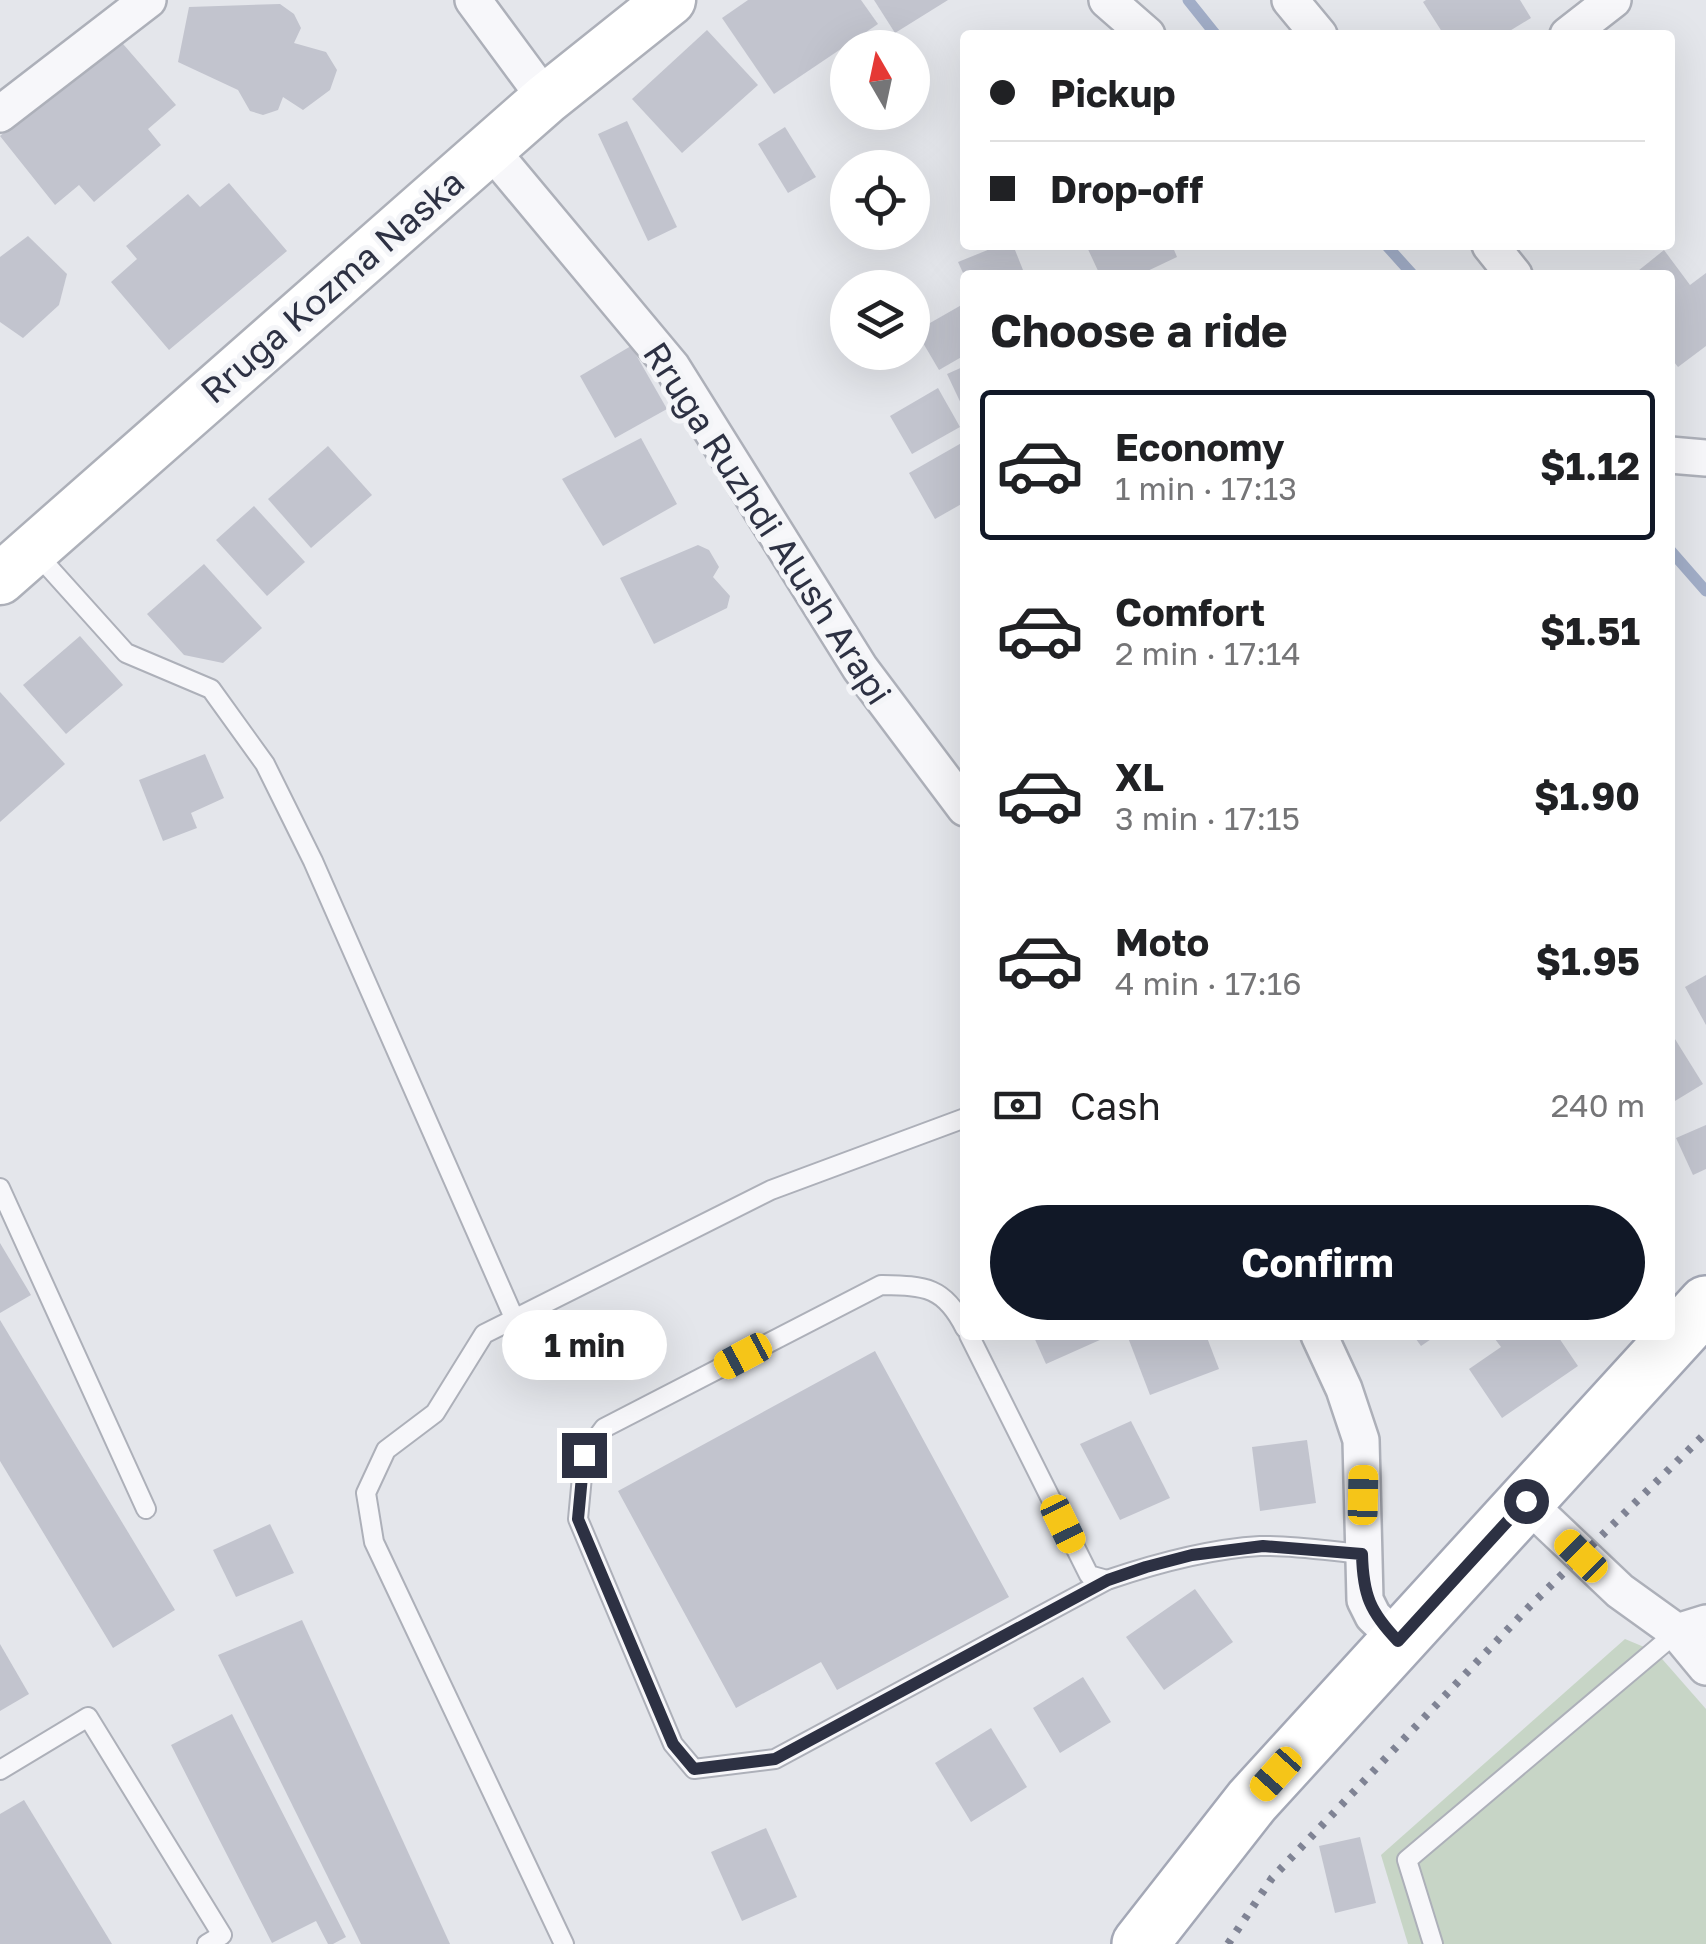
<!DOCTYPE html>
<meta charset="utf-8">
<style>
body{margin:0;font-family:"Golos Text",sans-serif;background:#f2f2f2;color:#202124;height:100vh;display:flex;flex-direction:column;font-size:38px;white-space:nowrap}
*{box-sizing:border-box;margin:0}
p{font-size:32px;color:#757577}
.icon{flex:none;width:55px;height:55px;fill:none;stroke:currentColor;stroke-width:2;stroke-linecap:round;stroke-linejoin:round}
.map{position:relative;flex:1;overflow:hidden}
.side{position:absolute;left:960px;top:270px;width:715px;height:1070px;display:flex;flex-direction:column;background:#fff;border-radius:10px;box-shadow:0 10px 40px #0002}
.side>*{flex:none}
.guide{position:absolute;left:960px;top:30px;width:715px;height:220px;border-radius:10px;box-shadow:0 10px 40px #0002;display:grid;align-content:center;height:220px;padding:0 30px;background:#fff}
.needle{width:65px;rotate:351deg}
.buttons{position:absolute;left:830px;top:30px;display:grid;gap:20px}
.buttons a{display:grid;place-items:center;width:100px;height:100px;border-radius:50%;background:#fff;box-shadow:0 10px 40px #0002;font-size:50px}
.end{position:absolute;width:45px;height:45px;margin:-22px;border:12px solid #2d3143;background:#fff;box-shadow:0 0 0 5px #fff}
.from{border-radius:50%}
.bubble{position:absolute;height:70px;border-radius:35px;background:#fff;box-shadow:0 10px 40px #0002;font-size:32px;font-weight:700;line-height:70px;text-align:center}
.car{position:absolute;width:30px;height:60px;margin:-30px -15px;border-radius:12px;box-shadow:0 0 8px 2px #0007;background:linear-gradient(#f5c518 24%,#345 0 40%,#f5c518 0 76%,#345 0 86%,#f5c518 0)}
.guide b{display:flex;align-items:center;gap:35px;height:95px;font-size:38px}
.guide b+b{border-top:2px solid #e0e0e0}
.guide i{width:25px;height:25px;background:#202124}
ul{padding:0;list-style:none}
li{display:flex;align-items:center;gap:30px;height:150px;margin:0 20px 15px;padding:0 10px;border:5px solid transparent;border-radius:10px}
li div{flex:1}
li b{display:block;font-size:38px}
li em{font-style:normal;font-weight:700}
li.on{border-color:#111827}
li>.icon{width:90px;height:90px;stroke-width:1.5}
h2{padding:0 30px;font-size:45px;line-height:120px}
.pay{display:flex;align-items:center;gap:25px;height:110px;padding:0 30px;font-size:38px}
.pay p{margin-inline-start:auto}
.action{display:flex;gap:20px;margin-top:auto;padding:20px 30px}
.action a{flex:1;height:115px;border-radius:60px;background:#111827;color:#fff;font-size:40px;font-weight:700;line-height:115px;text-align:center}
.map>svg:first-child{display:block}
.green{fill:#c7d5c6}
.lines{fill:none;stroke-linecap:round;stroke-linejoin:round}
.stream{stroke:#a2aec8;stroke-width:11}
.building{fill:#c2c4ce}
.service-casing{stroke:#adb0b9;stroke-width:22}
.minor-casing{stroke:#adb0b9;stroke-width:40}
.secondary-casing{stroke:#adb0b9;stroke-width:55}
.primary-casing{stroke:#a4a8b6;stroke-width:60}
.service{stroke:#f7f7fa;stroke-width:18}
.minor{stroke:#f7f7fa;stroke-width:35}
.secondary{stroke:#fff;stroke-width:50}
.primary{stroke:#fff;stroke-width:55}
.rail{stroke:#7f8394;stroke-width:8;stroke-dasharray:5 10;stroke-linecap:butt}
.route{stroke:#2d3143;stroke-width:12}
.labels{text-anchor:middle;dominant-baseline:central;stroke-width:10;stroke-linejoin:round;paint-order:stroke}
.street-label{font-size:35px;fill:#2d3143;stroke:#f4f5f8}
</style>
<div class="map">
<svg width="1706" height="1944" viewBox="0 0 1706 1944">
<rect width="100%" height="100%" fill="#e4e6eb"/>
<!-- green -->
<polygon class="green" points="1625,1639 1656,1652 1706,1709 1706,1944 1408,1944 1381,1855"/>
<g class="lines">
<!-- stream -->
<g class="stream">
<polyline points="1188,0 1216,35"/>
<polyline points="1386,245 1413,275"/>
<polyline points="1670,550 1706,591"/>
</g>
</g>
<!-- building -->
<g class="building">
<polygon points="748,0 861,0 878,24 774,94 722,18"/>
<polygon points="874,0 948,0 895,33"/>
<polygon points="1426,0 1520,0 1531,18 1503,35 1444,35 1423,2"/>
<polygon points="280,4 294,14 301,28 294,43 326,52 337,70 330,90 303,110 283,97 278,110 263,115 250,111 238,90 178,62 189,7"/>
<polygon points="707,30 758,85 682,153 632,99"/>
<polygon points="117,37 176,105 148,129 161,145 94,202 79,185 55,205 0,136"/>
<polygon points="627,121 677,227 648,241 598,134"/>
<polygon points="785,127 816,177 788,193 758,144"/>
<polygon points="229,183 287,251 169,350 111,282 137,259 126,246 188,194 200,207"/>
<polygon points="28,236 67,274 59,305 23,338 0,322 0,257"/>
<polygon points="1000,245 1013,245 1025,275 964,275 958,262"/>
<polygon points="1086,245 1172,245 1177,257 1139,275 1100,275"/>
<polygon points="1664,250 1690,285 1706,273 1706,346 1678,367 1670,357 1670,275 1633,275"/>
<polygon points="965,303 965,355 939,370 916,331"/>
<polygon points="631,346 667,409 615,438 580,376"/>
<polygon points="965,366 965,412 947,374"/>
<polygon points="938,388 960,427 912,454 890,416"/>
<polygon points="641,438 677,504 603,546 562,479"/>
<polygon points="965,441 965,502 935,519 909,473"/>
<polygon points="328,446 372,495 311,548 268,499"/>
<polygon points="254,506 305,562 267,596 216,540"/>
<polygon points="698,545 709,550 719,567 713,577 730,596 727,608 654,644 620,578"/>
<polygon points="204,564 262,628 223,663 184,655 147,614"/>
<polygon points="80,636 123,685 66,734 23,685"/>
<polygon points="0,692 65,764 0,822"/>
<polygon points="205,754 224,798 191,813 197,828 163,841 139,780"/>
<polygon points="1706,975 1706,1025 1685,987"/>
<polygon points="1670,1031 1703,1084 1670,1104"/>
<polygon points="1706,1125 1706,1169 1693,1175 1676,1138"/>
<polygon points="0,1243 31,1295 0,1313"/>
<polygon points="0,1320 175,1610 113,1648 0,1461"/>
<polygon points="1033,1335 1111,1335 1046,1364"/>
<polygon points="1127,1335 1206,1335 1219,1369 1150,1395"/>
<polygon points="1413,1335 1437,1335 1421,1346"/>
<polygon points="1492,1335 1557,1335 1578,1366 1502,1418 1469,1369 1501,1347"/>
<polygon points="875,1351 1009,1597 837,1690 821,1662 736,1708 618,1491"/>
<polygon points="1131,1421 1170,1498 1120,1520 1080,1444"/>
<polygon points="1307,1440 1316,1503 1260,1511 1252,1447"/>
<polygon points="270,1524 294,1573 236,1597 213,1550"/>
<polygon points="1195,1589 1233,1642 1164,1690 1126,1637"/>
<polygon points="302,1620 450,1944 361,1944 218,1655"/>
<polygon points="0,1644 29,1694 0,1711"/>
<polygon points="1083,1677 1111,1722 1060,1753 1033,1708"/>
<polygon points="232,1714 346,1937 333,1944 328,1944 316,1921 272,1943 171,1745"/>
<polygon points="991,1728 1027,1787 971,1822 935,1763"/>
<polygon points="24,1800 112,1944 0,1944 0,1814"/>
<polygon points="766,1828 797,1897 742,1921 711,1852"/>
<polygon points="1360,1837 1376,1903 1335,1913 1319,1846"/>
</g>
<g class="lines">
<!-- service casing -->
<g class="service-casing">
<g id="service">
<polyline points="36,553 126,653 211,689 265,764 313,861 515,1320"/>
<polyline points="0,1188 146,1509"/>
<path d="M965 1328C944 1286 925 1286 881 1285L604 1428 584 1455 578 1519 673 1744 694 1769 775 1759 1107 1580C1157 1563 1208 1549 1260 1546 1294 1545 1329 1551 1362 1554"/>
<polyline points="969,1335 1089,1575 1107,1580"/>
<polyline points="0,1770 88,1717 222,1935 207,1944"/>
<polyline points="564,1944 374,1542 366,1493 386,1450 435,1413 484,1334 771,1190 965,1118"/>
<polyline points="1433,1944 1407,1860 1677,1632"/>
</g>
</g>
<!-- minor casing -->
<g class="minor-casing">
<g id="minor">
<polyline points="473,0 546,99"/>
<polyline points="1107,0 1147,35"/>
<polyline points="1290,0 1319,35"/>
<polyline points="1568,35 1613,0"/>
<polyline points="0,114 148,0"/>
<polyline points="490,149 672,367 860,668 965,808"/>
<polyline points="1490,245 1514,275"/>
<polyline points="1670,455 1706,458"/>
<polyline points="1319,1335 1344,1389 1361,1440 1365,1600 1373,1616 1399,1641"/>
<polyline points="1525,1501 1620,1591 1677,1632 1706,1623"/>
<polyline points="1677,1632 1706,1667"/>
</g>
</g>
<!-- secondary casing -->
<g class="secondary-casing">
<polyline id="secondary" points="0,579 546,99 670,0"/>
</g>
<!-- primary casing -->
<g class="primary-casing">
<polyline id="primary" points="1140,1944 1252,1801 1706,1304"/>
</g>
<!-- service -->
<use href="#service" class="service"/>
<!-- minor -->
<use href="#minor" class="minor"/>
<!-- secondary -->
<use href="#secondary" class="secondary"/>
<!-- primary -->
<use href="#primary" class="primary"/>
<!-- rail -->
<polyline class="rail" points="1228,1944 1272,1878 1530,1606 1706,1433"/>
</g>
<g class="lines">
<!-- route -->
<path class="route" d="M584 1455 578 1519 673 1744 694 1769 775 1759 1108 1580 1146 1567 1192 1555 1263 1546 1362 1554C1363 1595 1370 1612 1398 1641L1526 1501"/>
</g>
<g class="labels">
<!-- street labels -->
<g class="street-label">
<text transform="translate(332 286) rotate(-41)">Rruga Kozma Naska</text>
<text transform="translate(768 523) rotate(57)">Rruga Ruzhdi Alush Arapi</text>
</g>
</g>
</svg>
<div class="buttons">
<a><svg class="needle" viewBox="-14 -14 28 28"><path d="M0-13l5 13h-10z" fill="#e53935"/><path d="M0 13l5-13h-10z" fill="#757577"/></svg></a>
<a><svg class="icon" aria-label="locate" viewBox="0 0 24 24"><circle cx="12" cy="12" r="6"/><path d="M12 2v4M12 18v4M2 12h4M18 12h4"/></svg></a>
<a><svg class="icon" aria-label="layers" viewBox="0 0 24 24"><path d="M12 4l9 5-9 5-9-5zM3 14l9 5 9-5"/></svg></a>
</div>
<i class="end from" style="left:1526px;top:1501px"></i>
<i class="end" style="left:584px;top:1455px"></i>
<div class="bubble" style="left:502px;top:1310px;width:165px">1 min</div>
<i class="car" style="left:743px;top:1356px;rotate:242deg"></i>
<i class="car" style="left:1363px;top:1495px;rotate:1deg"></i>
<i class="car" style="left:1063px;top:1524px;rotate:154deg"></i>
<i class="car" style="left:1581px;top:1556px;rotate:315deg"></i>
<i class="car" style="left:1276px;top:1774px;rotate:222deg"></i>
<div class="guide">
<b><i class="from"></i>Pickup</b>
<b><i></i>Drop-off</b>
</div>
<section class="side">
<h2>Choose a ride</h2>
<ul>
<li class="on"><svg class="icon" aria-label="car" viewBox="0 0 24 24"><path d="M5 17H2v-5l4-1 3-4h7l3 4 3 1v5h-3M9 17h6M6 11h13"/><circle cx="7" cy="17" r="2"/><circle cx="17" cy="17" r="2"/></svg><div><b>Economy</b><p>1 min · 17:13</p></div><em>$1.12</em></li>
<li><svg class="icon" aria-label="car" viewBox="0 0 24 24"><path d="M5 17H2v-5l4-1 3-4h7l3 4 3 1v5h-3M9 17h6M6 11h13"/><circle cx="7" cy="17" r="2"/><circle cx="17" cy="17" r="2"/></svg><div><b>Comfort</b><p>2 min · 17:14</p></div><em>$1.51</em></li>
<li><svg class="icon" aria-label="car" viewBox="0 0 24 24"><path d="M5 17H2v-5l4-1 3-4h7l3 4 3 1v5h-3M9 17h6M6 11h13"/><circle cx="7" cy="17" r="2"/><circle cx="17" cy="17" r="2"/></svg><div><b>XL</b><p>3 min · 17:15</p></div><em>$1.90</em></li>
<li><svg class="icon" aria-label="car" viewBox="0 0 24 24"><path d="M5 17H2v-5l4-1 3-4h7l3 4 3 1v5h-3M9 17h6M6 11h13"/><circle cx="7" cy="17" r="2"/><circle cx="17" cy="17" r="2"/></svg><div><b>Moto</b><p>4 min · 17:16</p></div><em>$1.95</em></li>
</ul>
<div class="pay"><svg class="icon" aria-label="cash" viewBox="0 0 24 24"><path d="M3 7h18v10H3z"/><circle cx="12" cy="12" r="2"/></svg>Cash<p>240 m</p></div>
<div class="action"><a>Confirm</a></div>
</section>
</div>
